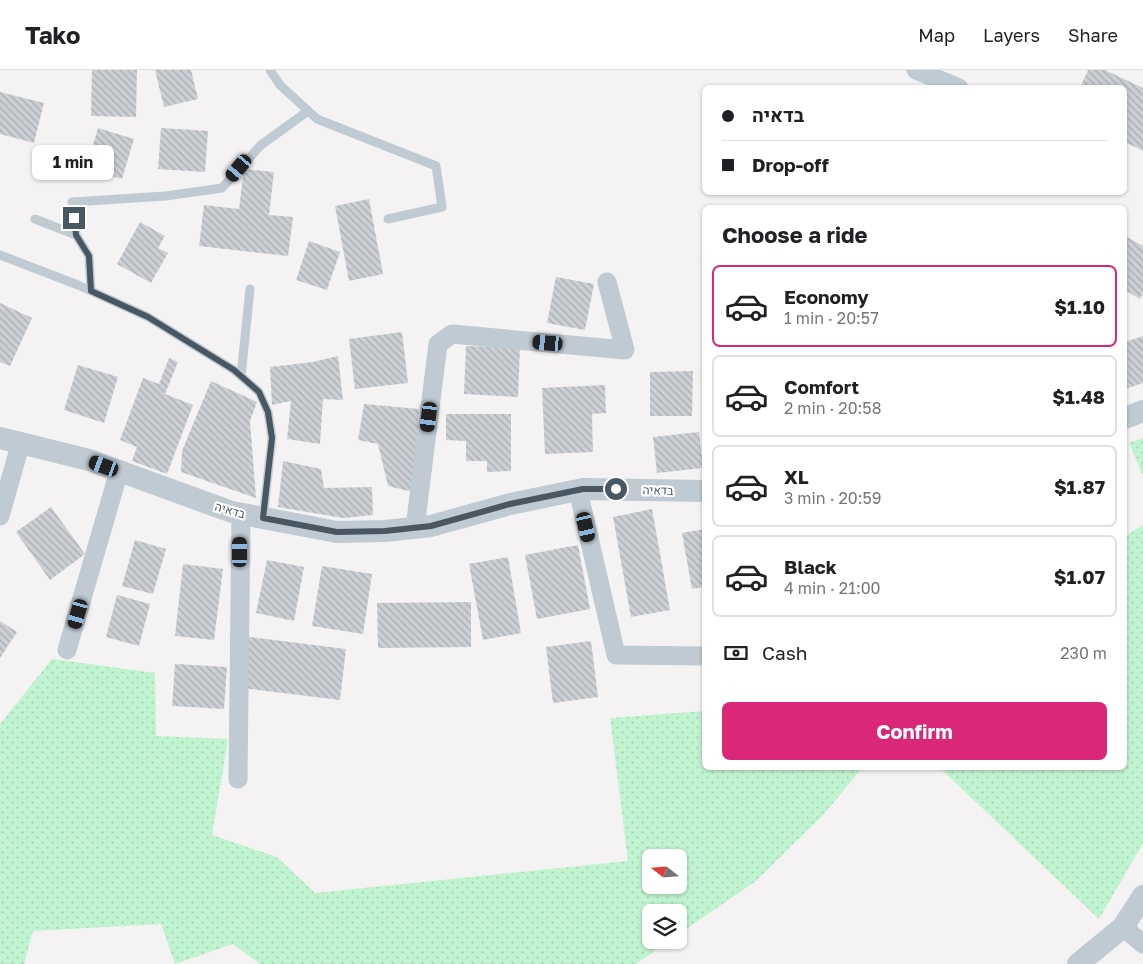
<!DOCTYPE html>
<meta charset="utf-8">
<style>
body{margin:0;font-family:"Golos Text",Heebo,sans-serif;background:#f6f6f6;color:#202124;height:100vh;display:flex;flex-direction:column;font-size:19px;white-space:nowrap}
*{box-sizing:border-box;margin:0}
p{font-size:16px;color:#757577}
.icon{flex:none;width:28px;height:28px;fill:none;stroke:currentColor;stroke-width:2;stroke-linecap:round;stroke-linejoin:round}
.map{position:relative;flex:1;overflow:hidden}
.panel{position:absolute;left:702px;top:135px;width:425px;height:565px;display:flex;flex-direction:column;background:#fff;border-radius:8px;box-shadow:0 1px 4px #0004}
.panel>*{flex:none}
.top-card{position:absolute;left:702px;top:15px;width:425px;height:110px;border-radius:8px;box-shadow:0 1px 4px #0004;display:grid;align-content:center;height:110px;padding:0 20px;background:#fff}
.needle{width:32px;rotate:287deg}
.tools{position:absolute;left:642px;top:779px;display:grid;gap:10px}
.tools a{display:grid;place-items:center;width:45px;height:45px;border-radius:8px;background:#fff;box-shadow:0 1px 4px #0004;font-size:25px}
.end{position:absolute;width:22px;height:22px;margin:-11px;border:6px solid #485761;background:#fff;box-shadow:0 0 0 2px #fff}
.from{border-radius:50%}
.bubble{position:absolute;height:35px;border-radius:8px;background:#fff;box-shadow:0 1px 4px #0004;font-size:16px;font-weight:700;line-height:35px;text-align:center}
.car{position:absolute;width:15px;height:30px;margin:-15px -8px;border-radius:6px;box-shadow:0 0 4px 1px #0007;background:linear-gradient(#222 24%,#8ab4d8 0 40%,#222 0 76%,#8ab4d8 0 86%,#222 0)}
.top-card b{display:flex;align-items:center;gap:18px;height:48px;font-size:19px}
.top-card b+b{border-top:1px solid #e0e0e0}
.top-card i{width:12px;height:12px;background:#202124}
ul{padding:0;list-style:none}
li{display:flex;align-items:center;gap:15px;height:82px;margin:0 10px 8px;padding:0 10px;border:2px solid #e0e0e0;border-radius:8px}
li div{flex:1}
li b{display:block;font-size:19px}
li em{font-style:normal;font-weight:700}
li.on{border-color:#db2777}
li>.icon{width:45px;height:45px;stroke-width:1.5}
h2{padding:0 20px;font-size:22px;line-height:60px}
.pay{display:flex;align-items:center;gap:12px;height:55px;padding:0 20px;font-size:19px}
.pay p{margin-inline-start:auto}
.cta{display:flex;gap:10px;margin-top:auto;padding:10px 20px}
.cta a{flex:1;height:58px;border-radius:8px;background:#db2777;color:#fff;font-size:20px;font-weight:700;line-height:58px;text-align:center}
header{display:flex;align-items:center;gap:30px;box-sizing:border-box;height:70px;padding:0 25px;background:#fff;border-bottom:1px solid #e0e0e0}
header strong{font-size:24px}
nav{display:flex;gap:28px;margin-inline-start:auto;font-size:18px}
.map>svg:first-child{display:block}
.grass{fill:url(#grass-dots);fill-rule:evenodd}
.building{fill:url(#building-back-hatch)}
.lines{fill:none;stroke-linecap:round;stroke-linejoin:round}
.service{stroke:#bfcad2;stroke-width:9}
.minor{stroke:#bfcad2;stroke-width:19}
.tertiary{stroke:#bfcad2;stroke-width:22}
.route{stroke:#485761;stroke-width:6}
.labels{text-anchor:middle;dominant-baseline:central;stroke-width:4.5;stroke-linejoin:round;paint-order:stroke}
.street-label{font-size:12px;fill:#485761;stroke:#fff}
</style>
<header>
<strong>Tako</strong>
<nav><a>Map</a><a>Layers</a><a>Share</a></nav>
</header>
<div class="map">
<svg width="1143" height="894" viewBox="0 0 1143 894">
<defs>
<pattern id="grass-dots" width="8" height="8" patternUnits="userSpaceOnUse" patternTransform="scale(1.25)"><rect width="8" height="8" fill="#c0f3d0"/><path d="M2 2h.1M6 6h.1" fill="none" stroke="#a6d2b5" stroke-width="1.8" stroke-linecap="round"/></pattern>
<pattern id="building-back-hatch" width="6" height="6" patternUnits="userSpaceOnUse" patternTransform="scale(1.25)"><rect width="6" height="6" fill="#ccd0d5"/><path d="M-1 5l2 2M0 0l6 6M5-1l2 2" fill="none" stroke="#a8acb0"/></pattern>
</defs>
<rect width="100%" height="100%" fill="#f4f2f2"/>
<!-- grass -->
<g class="grass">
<polygon points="1143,368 1143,406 1129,373"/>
<polygon points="1143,455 1143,773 1099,849 940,698 1125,698 1125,466"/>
<path d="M52 589 155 603 156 666 228 669 212 765 277 787 315 823 628 791 610 648 705 641V698H862L824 744 756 811 679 864V842H651V870H670L636 894H260L233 874 175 894 161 854 33 861 24 894H0V654ZM651 788H679V815H651Z"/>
</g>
<!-- building -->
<g class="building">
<polygon points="92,0 137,0 136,47 91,46"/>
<polygon points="155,0 191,0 198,29 164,37"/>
<polygon points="1088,0 1105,0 1143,18 1143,81 1125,72 1125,18 1080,18"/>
<polygon points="0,22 44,33 34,73 0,64"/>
<polygon points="98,58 134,69 122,109 86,99"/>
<polygon points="161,58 208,61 205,102 158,99"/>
<polygon points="244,99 274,102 269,145 293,147 288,186 199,176 204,135 239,139"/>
<polygon points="369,129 383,204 349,211 335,136"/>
<polygon points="140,152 165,166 158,178 168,183 151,213 117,194"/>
<polygon points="1125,166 1143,176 1143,223 1140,229 1125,220"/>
<polygon points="309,171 340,182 327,220 296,210"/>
<polygon points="556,207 594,214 585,260 547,253"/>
<polygon points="0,233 32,248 10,296 0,292"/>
<polygon points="402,262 408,313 355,319 349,269"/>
<polygon points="1143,266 1143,313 1125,319 1125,272"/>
<polygon points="466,276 520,278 518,327 464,324"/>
<polygon points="338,286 343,330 323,329 320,374 287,369 291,331 272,335 270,297 313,292"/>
<polygon points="169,288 178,292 165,324 193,335 167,404 132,391 137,377 120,370 143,308 159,314"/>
<polygon points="78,295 118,307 104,353 64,340"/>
<polygon points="693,301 692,346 650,346 650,302"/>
<polygon points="211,311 257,332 250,351 256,428 181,402 182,381"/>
<polygon points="605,315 606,343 592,344 593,382 545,384 542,318"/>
<polygon points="364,334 419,339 413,422 388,416 378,374 358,370"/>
<polygon points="446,344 511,344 511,401 487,402 487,391 466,391 466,371 446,370"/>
<polygon points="699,362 703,398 657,403 653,367"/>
<polygon points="283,391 321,399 324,418 372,417 373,445 343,448 278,437"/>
<polygon points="51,437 85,484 50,510 16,462"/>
<polygon points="652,439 670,540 631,547 613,447"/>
<polygon points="705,459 705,517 692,519 682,463"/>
<polygon points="135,470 166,479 153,524 122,516"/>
<polygon points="578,475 590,539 537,549 525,485"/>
<polygon points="508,487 521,563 483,570 469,494"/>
<polygon points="267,490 304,497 294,551 256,543"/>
<polygon points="183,494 223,499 214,570 175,566"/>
<polygon points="322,496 372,504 363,564 312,556"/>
<polygon points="117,525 150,534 139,576 106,567"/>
<polygon points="471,532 471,577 378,578 377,533"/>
<polygon points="0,551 17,562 0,588"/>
<polygon points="249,567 346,579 340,630 242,618"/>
<polygon points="591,571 598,627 553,633 546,577"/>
<polygon points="175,594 227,597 224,639 172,636"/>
</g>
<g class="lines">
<!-- service -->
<g class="service">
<polyline points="270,0 280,15 317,49 436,96 442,137 388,149"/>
<polyline points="35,149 76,165 89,186 91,221"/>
<polyline points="76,165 72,132 166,126 222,118 261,75 308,41"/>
<polyline points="0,185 78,215 148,247 234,300 259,322 268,342 272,368 263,448"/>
<polyline points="241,306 250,219"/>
</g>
<!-- minor -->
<g class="minor">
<polyline points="916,0 959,18"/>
<polyline points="578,420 616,585 705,586"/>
<polyline points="0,446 21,372"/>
<polyline points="415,458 438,274 452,264 625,280 607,212"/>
<polyline points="67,580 119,401"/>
<polyline points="238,709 241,444"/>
<polyline points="1123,857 1143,874"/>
</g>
<!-- tertiary -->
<g class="tertiary">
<polyline points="1125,348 1143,341"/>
<polyline points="0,368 89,390 232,442 337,462 385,461 431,456 510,434 583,419 705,421"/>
<polyline points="1078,894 1123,857 1143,826"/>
</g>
</g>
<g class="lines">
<!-- route -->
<polyline class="route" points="74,148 76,165 89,186 91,221 148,247 234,300 259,322 268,342 272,368 263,448 337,462 385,461 431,456 510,434 583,419 616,419"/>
</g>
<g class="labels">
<!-- street labels -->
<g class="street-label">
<text transform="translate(658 420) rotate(1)">בדאיה</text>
<text transform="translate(230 440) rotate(16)">בדאיה</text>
</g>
</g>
</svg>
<div class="tools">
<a><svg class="needle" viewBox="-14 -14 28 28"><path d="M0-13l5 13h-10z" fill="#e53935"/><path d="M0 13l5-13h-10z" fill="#757577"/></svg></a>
<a><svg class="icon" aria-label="layers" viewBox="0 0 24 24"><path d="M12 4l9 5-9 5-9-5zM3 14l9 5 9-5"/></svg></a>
</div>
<i class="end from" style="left:616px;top:419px"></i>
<i class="end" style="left:74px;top:148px"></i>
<div class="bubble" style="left:32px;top:75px;width:82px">1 min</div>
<i class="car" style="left:239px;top:98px;rotate:220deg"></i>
<i class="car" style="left:548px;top:273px;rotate:275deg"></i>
<i class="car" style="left:429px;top:347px;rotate:187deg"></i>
<i class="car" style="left:104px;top:396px;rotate:290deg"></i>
<i class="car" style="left:586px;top:457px;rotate:167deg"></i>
<i class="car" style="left:240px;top:482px;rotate:0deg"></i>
<i class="car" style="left:78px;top:544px;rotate:196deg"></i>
<div class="top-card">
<b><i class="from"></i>בדאיה</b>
<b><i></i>Drop-off</b>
</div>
<section class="panel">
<h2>Choose a ride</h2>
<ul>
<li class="on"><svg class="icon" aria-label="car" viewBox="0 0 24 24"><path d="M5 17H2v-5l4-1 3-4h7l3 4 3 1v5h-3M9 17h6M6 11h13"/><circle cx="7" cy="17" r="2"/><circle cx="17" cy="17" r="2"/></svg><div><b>Economy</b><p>1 min · 20:57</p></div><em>$1.10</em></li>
<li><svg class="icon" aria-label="car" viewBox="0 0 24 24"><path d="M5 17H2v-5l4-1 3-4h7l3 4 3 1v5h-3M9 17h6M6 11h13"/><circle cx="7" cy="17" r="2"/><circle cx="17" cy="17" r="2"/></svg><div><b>Comfort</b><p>2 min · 20:58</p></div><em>$1.48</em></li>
<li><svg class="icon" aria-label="car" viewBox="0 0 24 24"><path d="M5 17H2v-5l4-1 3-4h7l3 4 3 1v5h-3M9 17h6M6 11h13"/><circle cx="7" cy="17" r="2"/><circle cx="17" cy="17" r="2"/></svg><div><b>XL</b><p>3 min · 20:59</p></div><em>$1.87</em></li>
<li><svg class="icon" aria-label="car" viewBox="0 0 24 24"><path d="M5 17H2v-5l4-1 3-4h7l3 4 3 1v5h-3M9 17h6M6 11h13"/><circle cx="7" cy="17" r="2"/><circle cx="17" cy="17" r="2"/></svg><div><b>Black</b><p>4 min · 21:00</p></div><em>$1.07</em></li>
</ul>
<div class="pay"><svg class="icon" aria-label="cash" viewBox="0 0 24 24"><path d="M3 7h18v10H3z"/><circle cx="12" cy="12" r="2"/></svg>Cash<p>230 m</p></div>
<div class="cta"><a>Confirm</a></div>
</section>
</div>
